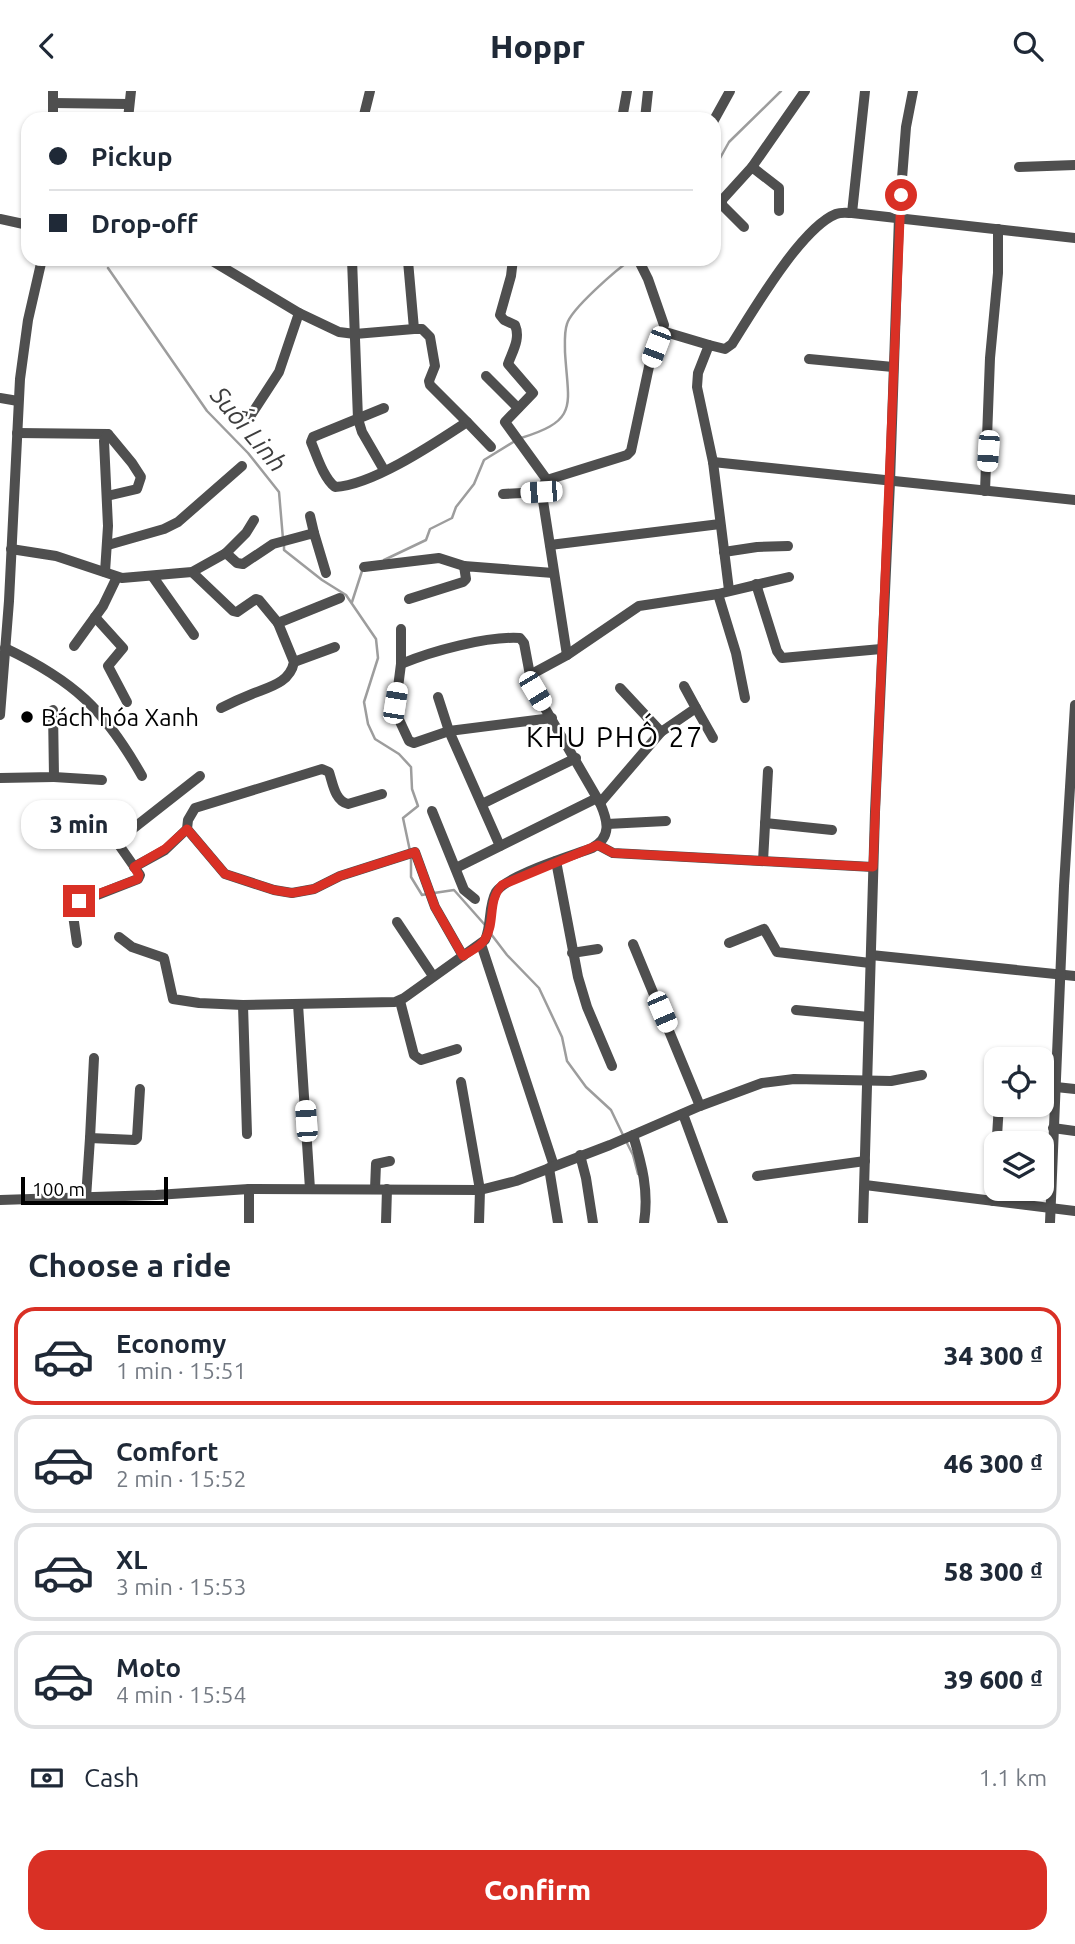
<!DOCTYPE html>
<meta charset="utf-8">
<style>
body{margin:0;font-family:Ubuntu,sans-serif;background:#f6f6f7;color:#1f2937;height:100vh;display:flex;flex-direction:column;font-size:26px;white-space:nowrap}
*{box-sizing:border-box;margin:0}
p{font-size:23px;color:#747a83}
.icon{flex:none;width:38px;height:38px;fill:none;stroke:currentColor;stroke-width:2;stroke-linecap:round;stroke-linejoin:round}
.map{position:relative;height:1132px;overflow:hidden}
.sheet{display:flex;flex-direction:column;background:#fff;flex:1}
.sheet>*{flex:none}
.guide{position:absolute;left:21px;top:21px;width:700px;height:154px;border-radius:21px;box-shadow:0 2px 5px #0004;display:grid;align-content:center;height:154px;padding:0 28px;background:#fff}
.tools{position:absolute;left:984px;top:956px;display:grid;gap:14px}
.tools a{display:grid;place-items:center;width:70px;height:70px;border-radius:14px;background:#fff;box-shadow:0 2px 5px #0004;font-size:35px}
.scale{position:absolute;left:21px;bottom:18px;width:147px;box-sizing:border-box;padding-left:7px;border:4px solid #000;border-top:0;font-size:19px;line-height:24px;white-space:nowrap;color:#000;-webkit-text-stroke:5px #fff;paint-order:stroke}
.end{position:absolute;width:32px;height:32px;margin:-16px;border:9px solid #d93025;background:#fff;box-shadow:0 0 0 4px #fff}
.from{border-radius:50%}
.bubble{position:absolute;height:49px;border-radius:21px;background:#fff;box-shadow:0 2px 5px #0004;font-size:23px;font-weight:800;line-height:49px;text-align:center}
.car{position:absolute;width:21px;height:42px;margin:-21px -10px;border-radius:9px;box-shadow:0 0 5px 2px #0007;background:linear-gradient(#fff 24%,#345 0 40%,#fff 0 76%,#345 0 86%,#fff 0)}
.guide b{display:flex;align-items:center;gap:24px;height:66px;font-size:26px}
.guide b+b{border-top:2px solid #e0e1e3}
.guide i{width:18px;height:18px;background:#1f2937}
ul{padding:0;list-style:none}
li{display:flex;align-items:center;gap:21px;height:98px;margin:0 14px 10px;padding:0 14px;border:4px solid #e0e1e3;border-radius:21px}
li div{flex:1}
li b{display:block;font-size:26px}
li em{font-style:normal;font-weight:800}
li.on{border-color:#d93025}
li>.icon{width:63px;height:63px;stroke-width:1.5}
h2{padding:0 28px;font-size:32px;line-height:84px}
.pay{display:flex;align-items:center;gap:18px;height:77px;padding:0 28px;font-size:26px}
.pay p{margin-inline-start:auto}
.cta{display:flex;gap:14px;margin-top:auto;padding:14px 28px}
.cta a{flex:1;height:80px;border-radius:21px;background:#d93025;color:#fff;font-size:28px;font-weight:800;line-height:80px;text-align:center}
header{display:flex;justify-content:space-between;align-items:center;height:91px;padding:0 28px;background:#fff;font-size:32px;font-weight:800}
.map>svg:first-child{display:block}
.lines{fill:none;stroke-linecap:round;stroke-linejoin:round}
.stream{stroke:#9d9d9d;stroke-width:2.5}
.street{stroke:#4f4f4f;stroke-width:10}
.route{stroke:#d93025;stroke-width:9}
.poi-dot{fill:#000;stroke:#fff;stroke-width:2.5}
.labels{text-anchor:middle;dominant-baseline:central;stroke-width:5;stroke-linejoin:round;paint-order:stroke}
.poi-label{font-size:24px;fill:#000;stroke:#fff;text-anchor:start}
.water-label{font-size:26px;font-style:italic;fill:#3e3e3e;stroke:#fff}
.quarter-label{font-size:28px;letter-spacing:2px;fill:#000;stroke:#fff}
</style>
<header><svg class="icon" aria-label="back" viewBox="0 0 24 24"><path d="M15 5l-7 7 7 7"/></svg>Hoppr<svg class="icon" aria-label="search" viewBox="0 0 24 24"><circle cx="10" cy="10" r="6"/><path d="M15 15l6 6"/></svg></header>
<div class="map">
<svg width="1075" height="1132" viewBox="0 0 1075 1132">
<rect width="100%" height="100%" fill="#fff"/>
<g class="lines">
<!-- stream -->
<g class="stream">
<polyline points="714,78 729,51 781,0"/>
<polyline points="108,177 207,320 248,362 279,401 283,448"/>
<path d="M521 347C580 329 568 314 565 261 565 253 564 241 567 233 571 218 617 178 632 168"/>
<polyline points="284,455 284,459 322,489 346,504 376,548 378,567 364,611 368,633 375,648 399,663 411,676 412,698 418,715 403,727 410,760"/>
<polyline points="384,469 426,449 430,438 452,427 456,416 474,393 484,369 515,350"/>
<polyline points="352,511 362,480"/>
<polyline points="411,767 411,786 422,804 427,803"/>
<polyline points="434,802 454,799 485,834"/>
<polyline points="491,843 507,864 539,897 562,946 567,970 586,996 611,1019 623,1044"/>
<polyline points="626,1050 633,1064 638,1083"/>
</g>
<!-- street -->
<g class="street">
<polyline points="53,12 129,13"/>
<polyline points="53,28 53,0"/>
<polyline points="128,28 131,0"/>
<polyline points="363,28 370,0"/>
<polyline points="622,28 627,0"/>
<polyline points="645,28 648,0"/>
<polyline points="714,29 730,0"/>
<polyline points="752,76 805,0"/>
<polyline points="1019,76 1075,74"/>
<polyline points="852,122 865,0"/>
<polyline points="0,128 28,134"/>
<polyline points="744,136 722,114 722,109 752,76 779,97 779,120"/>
<polyline points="209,168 299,222 339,241 355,243 414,238 408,170"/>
<polyline points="352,168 358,328 362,341 384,379"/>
<path d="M513 168 511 185 500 224 504 229 515 234C521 248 512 261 508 273L533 302 505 331 547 389"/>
<polyline points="638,168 648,188 664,234"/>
<polyline points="809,268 893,276"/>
<polyline points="486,285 518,317"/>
<polyline points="0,307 18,310"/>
<path d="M384 317 313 346 311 351C317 365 323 386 335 396 373 394 435 352 467 331L430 294 429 290 435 275 430 246 422 238H414"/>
<polyline points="251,324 279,281 299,222"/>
<polyline points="467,331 491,356"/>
<polyline points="17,342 108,343 132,372 141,386 137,398 107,405"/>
<polyline points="713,371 1075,409"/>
<polyline points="985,400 990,267 998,182 998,138"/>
<polyline points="503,403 541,401"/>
<polyline points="310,425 314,442"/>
<polyline points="108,454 164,438 178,431 242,375"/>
<polyline points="550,454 720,433"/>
<polyline points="11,458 56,465 122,487 192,481 226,462 237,472 243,473 273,453 314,442 326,482"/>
<polyline points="724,461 757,456 788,455"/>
<polyline points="226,462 246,442 254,429"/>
<polyline points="364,476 439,467 464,475"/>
<polyline points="105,481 108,435 104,350 108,343"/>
<polyline points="192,481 233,520 237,521 256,508 259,509 278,532"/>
<polyline points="153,486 194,544"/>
<polyline points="756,493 777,560 782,567 881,558"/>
<path d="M729 499 713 371 697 296 698 282 709 254 725 258 732 253C753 220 801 137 836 123 841 121 848 122 852 122L1075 147"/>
<polyline points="718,503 736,562 745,607"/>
<polyline points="409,508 463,491 466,488 464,475 553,482"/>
<polyline points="95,526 123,557 108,575 127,611"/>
<polyline points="401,538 401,573 395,620 409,650 414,652 449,640 552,627"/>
<polyline points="74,555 103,515 117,486"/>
<path d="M5 557C74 590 104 618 142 685"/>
<polyline points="567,564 541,397 547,389 627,364 631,360 650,271 662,240 709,254"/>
<polyline points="294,571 335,556"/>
<path d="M401 573C432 560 487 545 520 547L524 552 530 584"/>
<polyline points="438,606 449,640 500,755"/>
<path d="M221 617C231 612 242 607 252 603 269 596 290 592 294 571L278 532 340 507"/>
<polyline points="696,617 713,647"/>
<polyline points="0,624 9,510 20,288 28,229 42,168"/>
<polyline points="661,641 696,617 684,595"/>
<polyline points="54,686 102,689"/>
<polyline points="0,687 54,686 53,619"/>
<polyline points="600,712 661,641 620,597"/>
<polyline points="482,713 576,667"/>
<polyline points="432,720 464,799 475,808"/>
<polyline points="765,732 832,739"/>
<polyline points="607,733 666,730"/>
<polyline points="187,738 225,783 274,799 292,802 314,798 340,785 415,761 435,816 463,865"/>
<polyline points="598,754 613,762 873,776"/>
<polyline points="556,770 578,886 587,916 612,975"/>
<polyline points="763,770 768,680"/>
<path d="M134 776 165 759 187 738 188 729 195 717 322 678 329 681C333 693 335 710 348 713L382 703"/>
<polyline points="456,777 597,707"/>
<polyline points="397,831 433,885"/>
<path d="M119 846 132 856 164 867 173 908 199 912 243 914 395 911 404 907 485 849C492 834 488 815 496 801 507 784 571 765 592 757 612 746 608 730 600 712L535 600 530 584 567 564 639 515 718 503 789 486"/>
<polyline points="77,852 72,817 74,813 138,788 140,784 119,754 121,747 200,685"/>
<polyline points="729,852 764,838 777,861 870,872"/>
<polyline points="481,853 554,1075"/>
<polyline points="633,853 700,1015"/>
<polyline points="572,862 598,858"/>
<polyline points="871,864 1075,885"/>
<polyline points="400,910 414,964 421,969 457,958"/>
<polyline points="298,913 310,1098"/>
<polyline points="243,914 247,1043"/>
<polyline points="796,919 869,926"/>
<polyline points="461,991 480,1099 479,1132"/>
<polyline points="1056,996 1075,998"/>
<polyline points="683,1023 723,1132"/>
<polyline points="1053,1037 1075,1040"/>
<path d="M633 1044C642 1074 649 1100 644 1132"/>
<polyline points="90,1047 94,967"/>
<polyline points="580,1064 586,1087 593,1132"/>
<polyline points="549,1077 558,1132"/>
<polyline points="757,1085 865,1070"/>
<polyline points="865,1094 1075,1120"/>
<polyline points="375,1098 376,1073 390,1070"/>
<polyline points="86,1107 90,1047 135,1049 137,1047 140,998"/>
<polyline points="0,1109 156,1104 249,1098 480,1099 516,1090 610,1054 700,1015 762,992 794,988 891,990 922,984"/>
<polyline points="993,1110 999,1013"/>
<polyline points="249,1132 249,1098"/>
<polyline points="386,1132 387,1098"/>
<polyline points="863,1132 875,721 890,391 899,126 906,36 913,0"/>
<polyline points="1050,1132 1064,795 1075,614"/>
</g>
</g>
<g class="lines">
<!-- route -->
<path class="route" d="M79 810 138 788 139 784 134 776 165 758 187 738 225 783 274 799 292 802 314 798 340 785 415 761 435 816 463 865C470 860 481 856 485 848 496 831 487 810 502 794L598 754 613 762 873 776 901 104"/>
</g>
<!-- markers -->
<circle class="poi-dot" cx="27" cy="626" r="7"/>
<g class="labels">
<!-- poi labels -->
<g class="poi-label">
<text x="41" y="626">Bách hóa Xanh</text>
</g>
<!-- water labels -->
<g class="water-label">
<text transform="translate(249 338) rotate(50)">Suối Linh</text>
</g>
<!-- quarter labels -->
<g class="quarter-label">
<text x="615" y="645">KHU PHỐ 27</text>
</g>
</g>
</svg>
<div class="tools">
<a><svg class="icon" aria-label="locate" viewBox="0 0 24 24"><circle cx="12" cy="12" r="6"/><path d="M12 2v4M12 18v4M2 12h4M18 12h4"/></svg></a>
<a><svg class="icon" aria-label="layers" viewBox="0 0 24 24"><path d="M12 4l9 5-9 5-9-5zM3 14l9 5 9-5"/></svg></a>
</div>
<div class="scale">100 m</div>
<i class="end from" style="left:901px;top:104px"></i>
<i class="end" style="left:79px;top:810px"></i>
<div class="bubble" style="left:21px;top:709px;width:116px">3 min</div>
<i class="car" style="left:656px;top:256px;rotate:201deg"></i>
<i class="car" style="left:988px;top:360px;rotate:184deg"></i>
<i class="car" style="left:541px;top:401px;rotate:266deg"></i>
<i class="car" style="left:535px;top:600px;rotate:149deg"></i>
<i class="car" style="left:395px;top:612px;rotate:9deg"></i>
<i class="car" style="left:662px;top:921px;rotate:157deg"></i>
<i class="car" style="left:306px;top:1030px;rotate:356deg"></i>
<div class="guide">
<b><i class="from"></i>Pickup</b>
<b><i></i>Drop-off</b>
</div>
</div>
<section class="sheet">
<h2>Choose a ride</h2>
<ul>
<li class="on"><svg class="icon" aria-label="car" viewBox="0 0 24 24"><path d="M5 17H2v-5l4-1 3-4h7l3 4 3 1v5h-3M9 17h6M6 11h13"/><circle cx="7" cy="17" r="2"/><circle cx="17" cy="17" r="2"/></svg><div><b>Economy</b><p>1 min · 15:51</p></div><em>34 300 ₫</em></li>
<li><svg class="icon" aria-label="car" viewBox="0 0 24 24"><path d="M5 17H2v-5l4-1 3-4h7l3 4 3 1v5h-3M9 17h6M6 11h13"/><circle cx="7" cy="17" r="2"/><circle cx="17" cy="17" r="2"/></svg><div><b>Comfort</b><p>2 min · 15:52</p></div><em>46 300 ₫</em></li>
<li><svg class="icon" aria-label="car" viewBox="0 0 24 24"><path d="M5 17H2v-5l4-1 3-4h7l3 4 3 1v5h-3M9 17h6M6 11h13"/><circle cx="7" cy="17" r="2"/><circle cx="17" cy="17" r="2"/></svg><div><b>XL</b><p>3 min · 15:53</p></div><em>58 300 ₫</em></li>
<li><svg class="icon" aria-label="car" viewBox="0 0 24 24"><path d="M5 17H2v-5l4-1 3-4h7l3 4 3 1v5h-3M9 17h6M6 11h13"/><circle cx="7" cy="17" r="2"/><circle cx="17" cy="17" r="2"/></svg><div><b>Moto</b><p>4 min · 15:54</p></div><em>39 600 ₫</em></li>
</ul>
<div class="pay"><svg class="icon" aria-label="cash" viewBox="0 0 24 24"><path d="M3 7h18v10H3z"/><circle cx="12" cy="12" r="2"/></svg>Cash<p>1.1 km</p></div>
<div class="cta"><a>Confirm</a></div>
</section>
